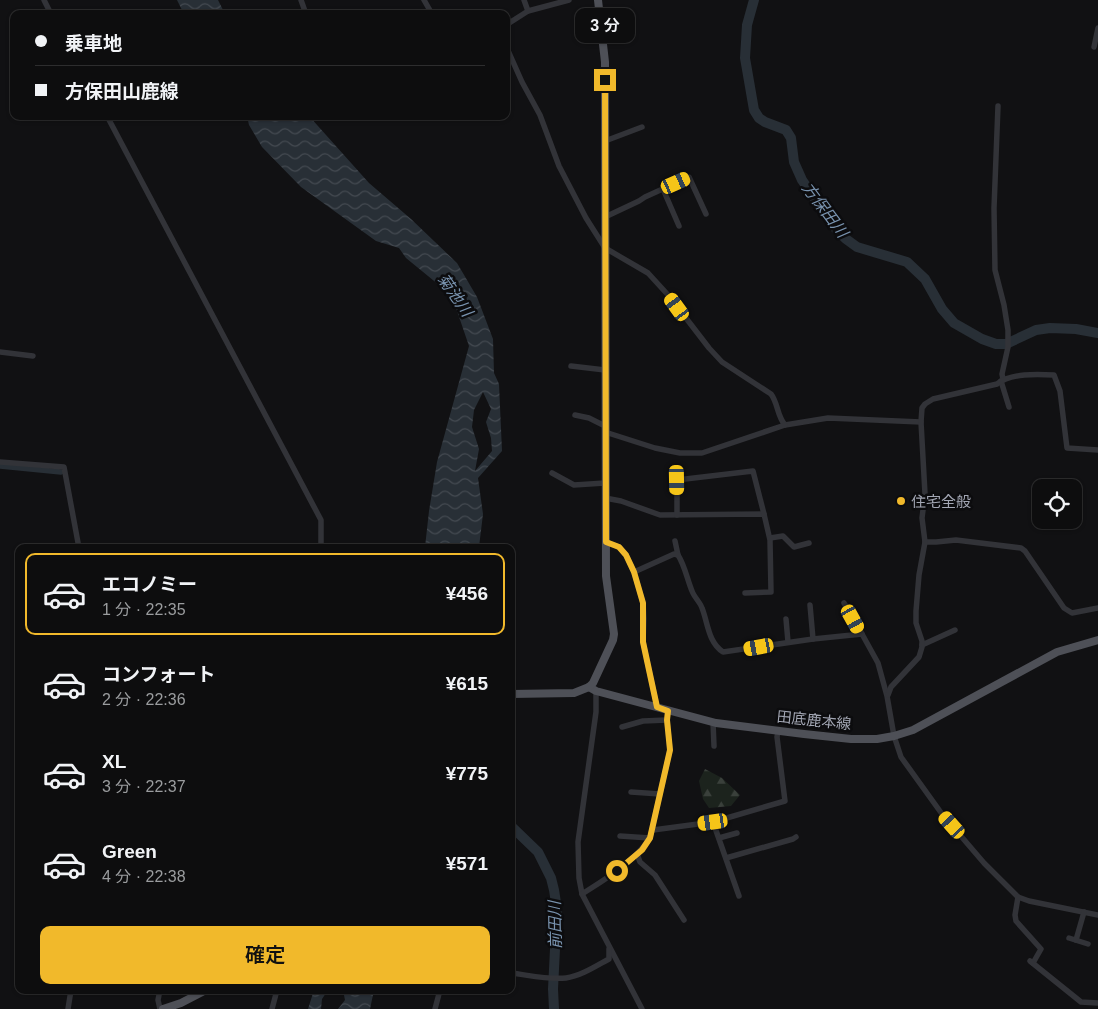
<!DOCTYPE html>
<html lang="ja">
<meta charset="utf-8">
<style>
body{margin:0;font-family:Helvetica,"Noto Sans JP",sans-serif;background:#161617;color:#f1f3f6;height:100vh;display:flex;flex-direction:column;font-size:19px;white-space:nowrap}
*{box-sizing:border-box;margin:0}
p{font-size:16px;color:#9a9c9e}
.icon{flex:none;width:28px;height:28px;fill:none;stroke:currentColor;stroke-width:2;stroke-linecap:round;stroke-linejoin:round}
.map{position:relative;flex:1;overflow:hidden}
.drawer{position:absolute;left:15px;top:544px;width:500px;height:450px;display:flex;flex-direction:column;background:#0d0d0e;border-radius:10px;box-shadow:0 1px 4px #0004,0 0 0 1px #2d2d2e}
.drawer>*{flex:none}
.top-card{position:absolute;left:10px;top:10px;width:500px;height:110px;border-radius:10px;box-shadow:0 1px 4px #0004,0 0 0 1px #2d2d2e;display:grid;align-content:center;height:110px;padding:0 25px;background:#0d0d0e}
.tools{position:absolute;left:1032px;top:479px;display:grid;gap:10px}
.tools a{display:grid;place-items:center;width:50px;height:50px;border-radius:10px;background:#0d0d0e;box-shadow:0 1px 4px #0004,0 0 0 1px #2d2d2e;font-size:25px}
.end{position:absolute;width:22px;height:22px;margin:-11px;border:6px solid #f1b92b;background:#111;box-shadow:0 0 0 2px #111}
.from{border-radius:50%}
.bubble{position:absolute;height:35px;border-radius:10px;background:#0d0d0e;box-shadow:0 1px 4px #0004,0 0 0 1px #2d2d2e;font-size:16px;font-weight:600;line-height:35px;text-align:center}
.car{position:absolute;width:15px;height:30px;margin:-15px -8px;border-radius:6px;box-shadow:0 0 4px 1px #0007;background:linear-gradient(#f5c518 24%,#345 0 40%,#f5c518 0 76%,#345 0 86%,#f5c518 0)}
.top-card b{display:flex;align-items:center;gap:18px;height:48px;font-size:19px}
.top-card b+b{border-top:1px solid #2d2d2e}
.top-card i{width:12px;height:12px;background:#f1f3f6}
ul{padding:9px 0 0;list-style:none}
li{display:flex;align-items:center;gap:15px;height:82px;margin:0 10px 8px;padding:0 15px;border:2px solid transparent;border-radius:10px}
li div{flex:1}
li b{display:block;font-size:19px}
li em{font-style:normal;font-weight:600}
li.on{border-color:#f1b92b}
li>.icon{width:45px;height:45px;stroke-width:1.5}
.cta{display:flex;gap:10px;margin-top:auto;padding:10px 25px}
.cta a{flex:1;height:58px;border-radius:10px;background:#f1b92b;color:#111;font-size:20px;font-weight:600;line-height:58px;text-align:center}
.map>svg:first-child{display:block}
.forest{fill:url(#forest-firs)}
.water{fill:url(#water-waves);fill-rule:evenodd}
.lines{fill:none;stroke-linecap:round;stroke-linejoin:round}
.canal{stroke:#282f36;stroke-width:5.5}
.river{stroke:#282f36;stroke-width:10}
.minor{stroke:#323338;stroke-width:5.5}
.major{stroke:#4e5057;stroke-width:8}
.route{stroke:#f1b92b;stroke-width:6}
.poi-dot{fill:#f1b92b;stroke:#0c0c0e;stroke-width:2}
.labels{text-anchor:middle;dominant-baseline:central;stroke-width:5;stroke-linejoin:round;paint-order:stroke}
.poi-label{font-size:15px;fill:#a3a7b4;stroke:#0c0c0e;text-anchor:start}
.street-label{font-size:15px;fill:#a3a7b4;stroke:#0c0c0e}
.water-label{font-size:16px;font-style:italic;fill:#7993af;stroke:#0c0c0e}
</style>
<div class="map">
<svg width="1098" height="1009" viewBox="0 0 1098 1009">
<defs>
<pattern id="forest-firs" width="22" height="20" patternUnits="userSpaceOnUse" patternTransform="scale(1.25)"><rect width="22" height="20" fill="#1c231d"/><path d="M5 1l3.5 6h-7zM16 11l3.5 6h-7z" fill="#3a403b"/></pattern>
<pattern id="water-waves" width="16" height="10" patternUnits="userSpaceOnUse" patternTransform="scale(1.25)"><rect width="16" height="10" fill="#282f36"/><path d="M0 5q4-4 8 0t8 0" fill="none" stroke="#444a51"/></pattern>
</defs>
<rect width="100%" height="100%" fill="#111113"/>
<!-- forest -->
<polygon class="forest" points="705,769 722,778 740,795 731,806 709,808 703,799 699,781"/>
<!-- water -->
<g class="water">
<polygon points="177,0 218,0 225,14 184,14"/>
<path d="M247 116H309L369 183 411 219 457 263 477 297 493 339 494 373 499 384 502 451 478 478 483 514 479 547H425L429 511 437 462 469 346 456 308 439 285 406 258 399 248 376 241 301 187 262 147 249 125ZM483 392 491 409 486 422 491 438 492 451 475 471 479 449 472 427 474 410Z"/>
<polygon points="314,990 328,990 322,999 321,1009 308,1009"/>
<polygon points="343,990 374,990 370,1009 338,1009 345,1000"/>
</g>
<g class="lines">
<!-- canal -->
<polyline class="canal" points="0,466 61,472"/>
<!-- river -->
<g class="river">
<polyline points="754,0 747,25 745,58 754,110 759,118 765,122 786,130 791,138 794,162 802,180 836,229 846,239 857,247 907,262 925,279 942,309 954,323 982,339 996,344 1006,344 1036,330 1050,328 1076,329 1098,333"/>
<polyline points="511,826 538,852 551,878 554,890 557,909 553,989 554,1009"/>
</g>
<!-- minor -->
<g class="minor">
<polyline points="44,0 51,14"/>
<polyline points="301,0 306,14"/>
<polyline points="424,0 432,14"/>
<polyline points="524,0 528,11"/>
<polyline points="506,25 528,11 569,0"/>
<path d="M506 46 522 82 540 115 559 166 586 218 605 248 648 273 669 296 709 348 722 362 771 394C778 403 777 416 785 425L828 418 921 422"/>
<polyline points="1094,47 1098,28"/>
<polyline points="998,106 994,208 995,270 1004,305 1008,330 1008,347 1002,374 1003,379"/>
<polyline points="107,116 321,520 321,548"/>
<polyline points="605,141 642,127"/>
<polyline points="663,189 679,226"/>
<polyline points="605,217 639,201 645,197 689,177 706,214"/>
<polyline points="0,352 33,356"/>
<polyline points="571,366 605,370"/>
<polyline points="1001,381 1009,407"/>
<polyline points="575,415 589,418 605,426"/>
<polyline points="605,432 655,448 680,453 702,453 785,425"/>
<polyline points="0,462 64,467 79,548"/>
<polyline points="552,473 574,485 605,483"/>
<polyline points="605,498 621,501 660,515 764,514 770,540 771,592 745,593"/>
<polyline points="677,515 677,480 753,471 764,514"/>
<polyline points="770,538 783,536 794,547 809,543"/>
<polyline points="675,541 678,555"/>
<polyline points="606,542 619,547 626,555 634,572 643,603 644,619 643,642 657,707"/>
<polyline points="925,542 936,542 956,540 1021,548 1025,551 1064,608 1072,613 1098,608"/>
<path d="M634 572 674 554 678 555C685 566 687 579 692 591 694 597 700 602 702 608 708 623 708 642 723 652L813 639 862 634 878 663 887 696 894 736 901 757 942 814 984 863 1018 897 1029 901 1098 915"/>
<polyline points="844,603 862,634"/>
<polyline points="810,605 813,639"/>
<polyline points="786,619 788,642"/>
<polyline points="922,645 955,630"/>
<polyline points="596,691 596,712 578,842 579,878 582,894 642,1009"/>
<path d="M888 695 891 687 919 657 922 647V641L916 623V611L919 575 925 542 922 518 925 494 921 422 922 408 925 404 933 399 997 384C1011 373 1037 374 1054 375L1060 391 1067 448 1098 450"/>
<polyline points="713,722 714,746"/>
<polyline points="622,727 643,721 667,720"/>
<polyline points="631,792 660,794"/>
<polyline points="713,822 739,896"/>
<polyline points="653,830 713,822 785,801 777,737 778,731"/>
<polyline points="620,836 650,838"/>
<polyline points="719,838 737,833"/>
<polyline points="637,854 640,862 655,875 684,920"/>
<polyline points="726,858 793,839 796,837"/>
<path d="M582 894C607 878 633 863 650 838L670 750 667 720 668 711"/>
<polyline points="1018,897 1015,915 1016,921 1041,949 1033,963"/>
<polyline points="1069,938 1088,944"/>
<polyline points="1076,940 1084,912"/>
<polyline points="1030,961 1081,1002 1098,1003"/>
<path d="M511 973C528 975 549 980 566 978 581 976 596 966 609 959V949"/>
<polyline points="68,1009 71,990"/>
<polyline points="160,1009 158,1000 160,990"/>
<polyline points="272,1009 277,990"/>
<polyline points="435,1009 440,990"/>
</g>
<!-- major -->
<g class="major">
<polyline points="589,687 596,691 716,723 804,734 851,739 877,739 894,736 913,730 1057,652 1098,640"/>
<polyline points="511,694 574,693 589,687 593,683 613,640 614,634 606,576 605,62 598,0"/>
<polyline points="163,1009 181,1003 206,990"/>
</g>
</g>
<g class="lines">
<!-- route -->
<polyline class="route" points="605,80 606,542 619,547 626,555 634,572 643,603 643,642 657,707 668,711 667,720 670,750 650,838 642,850 617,871"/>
</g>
<!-- markers -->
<circle class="poi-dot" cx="901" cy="501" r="5"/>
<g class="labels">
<!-- poi labels -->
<g class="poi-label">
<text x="911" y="501">住宅全般</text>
</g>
<!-- street labels -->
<g class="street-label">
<text transform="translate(814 720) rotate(6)">田底鹿本線</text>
</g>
<!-- water labels -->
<g class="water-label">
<text transform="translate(825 210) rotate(53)">方保田川</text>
<text transform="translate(455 295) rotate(55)">菊池川</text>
<text transform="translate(555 925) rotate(-91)">前田川</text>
</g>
</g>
</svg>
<div class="tools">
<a><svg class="icon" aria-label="locate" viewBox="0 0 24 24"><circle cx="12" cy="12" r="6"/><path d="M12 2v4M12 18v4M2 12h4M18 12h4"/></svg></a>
</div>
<i class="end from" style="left:617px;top:871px"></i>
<i class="end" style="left:605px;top:80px"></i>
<div class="bubble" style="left:575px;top:8px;width:60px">3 分</div>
<i class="car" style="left:676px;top:183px;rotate:66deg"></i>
<i class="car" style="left:677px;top:307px;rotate:324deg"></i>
<i class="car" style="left:677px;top:480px;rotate:179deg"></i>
<i class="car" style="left:853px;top:619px;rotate:151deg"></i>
<i class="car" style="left:759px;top:647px;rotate:260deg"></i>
<i class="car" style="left:713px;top:822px;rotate:262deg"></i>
<i class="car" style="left:952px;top:825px;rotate:318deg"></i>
<div class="top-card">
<b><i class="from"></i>乗車地</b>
<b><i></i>方保田山鹿線</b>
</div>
<section class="drawer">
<ul>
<li class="on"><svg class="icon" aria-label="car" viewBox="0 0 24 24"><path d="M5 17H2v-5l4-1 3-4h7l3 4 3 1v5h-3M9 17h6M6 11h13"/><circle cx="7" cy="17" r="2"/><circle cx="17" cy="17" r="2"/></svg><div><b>エコノミー</b><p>1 分 · 22:35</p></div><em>¥456</em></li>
<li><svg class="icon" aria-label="car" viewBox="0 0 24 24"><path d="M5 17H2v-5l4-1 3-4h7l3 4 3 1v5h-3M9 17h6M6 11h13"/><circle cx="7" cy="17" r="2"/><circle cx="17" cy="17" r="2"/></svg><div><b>コンフォート</b><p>2 分 · 22:36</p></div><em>¥615</em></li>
<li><svg class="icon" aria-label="car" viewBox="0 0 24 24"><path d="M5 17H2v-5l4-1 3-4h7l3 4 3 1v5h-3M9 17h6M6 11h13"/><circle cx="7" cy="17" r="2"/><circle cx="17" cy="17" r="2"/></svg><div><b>XL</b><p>3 分 · 22:37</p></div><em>¥775</em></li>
<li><svg class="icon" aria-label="car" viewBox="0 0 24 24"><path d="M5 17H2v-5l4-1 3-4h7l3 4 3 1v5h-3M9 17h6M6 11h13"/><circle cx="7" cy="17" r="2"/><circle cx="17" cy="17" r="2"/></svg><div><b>Green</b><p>4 分 · 22:38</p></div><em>¥571</em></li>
</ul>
<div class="cta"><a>確定</a></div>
</section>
</div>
